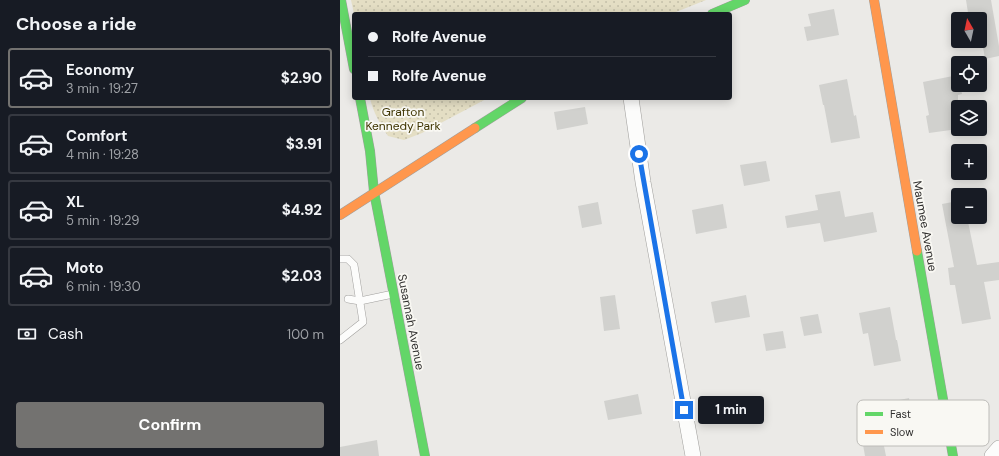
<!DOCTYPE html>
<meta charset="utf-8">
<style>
body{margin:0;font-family:"DM Sans",sans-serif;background:#20242c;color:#f1f3f6;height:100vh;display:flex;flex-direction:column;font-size:15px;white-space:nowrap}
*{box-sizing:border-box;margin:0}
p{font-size:13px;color:#9ea1a6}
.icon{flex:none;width:22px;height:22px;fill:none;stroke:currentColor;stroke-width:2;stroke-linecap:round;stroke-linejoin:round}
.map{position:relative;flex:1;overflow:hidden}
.drawer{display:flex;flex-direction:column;background:#171b24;width:340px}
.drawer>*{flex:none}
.guide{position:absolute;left:12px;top:12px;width:380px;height:88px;border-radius:4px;box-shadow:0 2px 10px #0003;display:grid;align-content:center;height:88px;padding:0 16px;background:#171b24}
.needle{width:26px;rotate:351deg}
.fabs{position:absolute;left:611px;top:12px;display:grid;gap:8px}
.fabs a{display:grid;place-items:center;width:36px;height:36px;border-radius:4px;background:#171b24;box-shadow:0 2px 10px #0003;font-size:20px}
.end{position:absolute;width:18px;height:18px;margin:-9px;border:5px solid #1a73e8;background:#fff;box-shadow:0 0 0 2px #fff}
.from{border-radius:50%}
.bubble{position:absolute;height:28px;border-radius:4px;background:#171b24;box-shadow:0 2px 10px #0003;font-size:13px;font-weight:700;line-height:28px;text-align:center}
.guide b{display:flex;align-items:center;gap:14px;height:38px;font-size:15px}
.guide b+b{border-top:1px solid #363941}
.guide i{width:10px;height:10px;background:#f1f3f6}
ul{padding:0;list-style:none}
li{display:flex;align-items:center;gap:12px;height:60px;margin:0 8px 6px;padding:0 8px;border:2px solid #363941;border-radius:4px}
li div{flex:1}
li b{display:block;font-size:15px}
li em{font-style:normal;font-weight:700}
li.active{border-color:#737270}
li>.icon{width:36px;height:36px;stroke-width:1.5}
h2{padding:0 16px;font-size:18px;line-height:48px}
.pay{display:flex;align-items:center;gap:10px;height:44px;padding:0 16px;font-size:15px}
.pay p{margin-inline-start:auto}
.primary-button{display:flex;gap:8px;margin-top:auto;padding:8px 16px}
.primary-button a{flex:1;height:46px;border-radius:4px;background:#737270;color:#fff;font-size:16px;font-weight:700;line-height:46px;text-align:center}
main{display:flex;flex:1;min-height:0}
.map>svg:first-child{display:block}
.park{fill:url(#park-dots)}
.building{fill:#d1d1ce}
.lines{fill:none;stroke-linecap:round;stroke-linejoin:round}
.lane-casing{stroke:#a09f9d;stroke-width:8}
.street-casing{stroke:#a09f9d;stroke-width:16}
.fast-casing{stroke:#a09f9d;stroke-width:10}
.slow-casing{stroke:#a09f9d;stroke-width:10}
.lane{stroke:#fcfcfb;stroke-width:7}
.street{stroke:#fcfcfb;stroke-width:15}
.fast{stroke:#63d668;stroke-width:9}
.slow{stroke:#ff974d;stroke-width:9}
.route{stroke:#1a73e8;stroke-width:5}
.labels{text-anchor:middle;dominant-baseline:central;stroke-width:3.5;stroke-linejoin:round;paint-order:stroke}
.park-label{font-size:12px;fill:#3e3401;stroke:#f9f8f3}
.street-label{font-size:12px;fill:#323130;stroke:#f9f8f3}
.key{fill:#f9f8f3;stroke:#bdbcb8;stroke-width:1}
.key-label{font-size:11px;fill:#323130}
</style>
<main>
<section class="drawer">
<h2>Choose a ride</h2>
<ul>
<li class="active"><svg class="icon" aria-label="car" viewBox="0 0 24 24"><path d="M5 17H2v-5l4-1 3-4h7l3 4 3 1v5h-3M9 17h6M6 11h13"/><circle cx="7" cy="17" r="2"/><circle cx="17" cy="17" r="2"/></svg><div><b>Economy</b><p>3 min · 19:27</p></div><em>$2.90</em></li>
<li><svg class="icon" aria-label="car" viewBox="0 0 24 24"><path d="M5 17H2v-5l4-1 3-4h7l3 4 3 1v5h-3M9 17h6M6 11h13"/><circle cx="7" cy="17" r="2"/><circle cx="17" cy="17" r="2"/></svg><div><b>Comfort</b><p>4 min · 19:28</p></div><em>$3.91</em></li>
<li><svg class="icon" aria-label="car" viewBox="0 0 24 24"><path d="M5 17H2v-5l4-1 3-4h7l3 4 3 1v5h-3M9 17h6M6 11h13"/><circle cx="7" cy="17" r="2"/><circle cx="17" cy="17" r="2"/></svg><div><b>XL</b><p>5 min · 19:29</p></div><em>$4.92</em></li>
<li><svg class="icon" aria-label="car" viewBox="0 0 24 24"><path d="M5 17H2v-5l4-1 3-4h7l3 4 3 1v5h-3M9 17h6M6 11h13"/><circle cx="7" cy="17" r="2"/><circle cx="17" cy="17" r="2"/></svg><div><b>Moto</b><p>6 min · 19:30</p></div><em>$2.03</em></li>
</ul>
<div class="pay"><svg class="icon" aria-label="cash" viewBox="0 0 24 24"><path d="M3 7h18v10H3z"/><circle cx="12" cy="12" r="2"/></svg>Cash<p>100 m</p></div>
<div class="primary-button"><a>Confirm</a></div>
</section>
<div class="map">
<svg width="659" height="456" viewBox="0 0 659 456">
<defs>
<pattern id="park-dots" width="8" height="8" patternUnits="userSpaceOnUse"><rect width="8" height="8" fill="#e4dec4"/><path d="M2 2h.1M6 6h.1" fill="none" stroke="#c4bfa9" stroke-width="1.8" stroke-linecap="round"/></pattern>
</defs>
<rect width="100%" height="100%" fill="#ebeae7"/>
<!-- park -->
<g class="park">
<polygon points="11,0 366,0 331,14 14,14"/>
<path d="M30 98H148L82 133 64 140 48 136C40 124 33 112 30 98Z"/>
</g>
<!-- building -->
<g class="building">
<polygon points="626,0 651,0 659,46 659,56 645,59 643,47 634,48 633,41 640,41 640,19 629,19"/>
<polygon points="494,9 499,35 467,41 464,27 471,26 468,14"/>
<polygon points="618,75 618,85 620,85 622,94 618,95 618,129 589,133 586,116 589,115 583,82"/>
<polygon points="507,79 514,116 516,115 520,138 491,143 484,105 483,105 479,85"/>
<polygon points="245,107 248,124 217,130 214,112"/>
<polygon points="426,161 430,181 404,186 400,165"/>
<polygon points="500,191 505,217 533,212 537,232 484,242 480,223 447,228 445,216 478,210 475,195"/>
<polygon points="618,201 618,217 627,217 637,265 659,262 659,280 644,282 651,319 622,324 615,285 610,285 608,268 614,267 602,204"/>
<polygon points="258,202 262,224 242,228 238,206"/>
<polygon points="383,204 387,228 356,234 352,210"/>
<polygon points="275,295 280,329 264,331 260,297"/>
<polygon points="406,295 410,317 375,323 371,302"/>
<polygon points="550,307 556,340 557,340 561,361 534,366 528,333 523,334 519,313"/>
<polygon points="478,314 482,333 464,336 460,317"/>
<polygon points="443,331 446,348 426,351 423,334"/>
<polygon points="298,394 302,414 268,420 264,401"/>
<polygon points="569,398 572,417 543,422 540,404"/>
<polygon points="542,436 546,456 525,456 522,439"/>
<polygon points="37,440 39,456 0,456 0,447"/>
</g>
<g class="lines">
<!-- lane casing -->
<g class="lane-casing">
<g id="lane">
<polyline points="0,259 8,259 14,265 23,322 0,340"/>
<polyline points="8,299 20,301 53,294"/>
</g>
</g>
<!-- street casing -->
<g class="street-casing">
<g id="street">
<polyline points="291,98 303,182 353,456"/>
<polyline points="652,456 659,448"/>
</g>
</g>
<!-- fast casing -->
<g class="fast-casing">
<g id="fast">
<polyline points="1,0 14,69"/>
<polyline points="372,14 405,0"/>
<polyline points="20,98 30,151 34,192 85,456"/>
<polyline points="135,128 182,98"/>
<polyline points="577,251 613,456"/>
</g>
</g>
<!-- slow casing -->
<g class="slow-casing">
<g id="slow">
<polyline points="534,0 577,251"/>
<polyline points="0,215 135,128"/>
</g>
</g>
<!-- lane -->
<use href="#lane" class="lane"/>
<!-- street -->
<use href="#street" class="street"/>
<!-- fast -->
<use href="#fast" class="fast"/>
<!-- slow -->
<use href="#slow" class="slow"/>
</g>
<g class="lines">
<!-- route -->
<polyline class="route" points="299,154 344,410"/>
</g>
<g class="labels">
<!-- park labels -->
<g class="park-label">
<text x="63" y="112">Grafton<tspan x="63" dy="14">Kennedy Park</tspan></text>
</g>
<!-- street labels -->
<g class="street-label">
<text transform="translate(585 226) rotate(80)">Maumee Avenue</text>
<text transform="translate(71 322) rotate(79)">Susannah Avenue</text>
</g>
</g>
<!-- legend -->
<rect x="517" y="400" width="132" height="46" rx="6" class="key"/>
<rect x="525" y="412" width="18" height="4" fill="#63d668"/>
<rect x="525" y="430" width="18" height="4" fill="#ff974d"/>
<g class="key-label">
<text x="550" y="418">Fast</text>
<text x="550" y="436">Slow</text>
</g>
</svg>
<div class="fabs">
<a><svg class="needle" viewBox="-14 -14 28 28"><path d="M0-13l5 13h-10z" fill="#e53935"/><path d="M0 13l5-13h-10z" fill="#9ea1a6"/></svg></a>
<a><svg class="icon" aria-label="locate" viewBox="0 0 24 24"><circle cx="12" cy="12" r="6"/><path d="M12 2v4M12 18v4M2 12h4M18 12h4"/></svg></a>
<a><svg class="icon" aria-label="layers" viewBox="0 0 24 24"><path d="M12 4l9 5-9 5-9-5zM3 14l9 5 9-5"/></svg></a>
<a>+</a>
<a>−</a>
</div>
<i class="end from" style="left:299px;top:154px"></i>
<i class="end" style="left:344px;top:410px"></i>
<div class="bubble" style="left:358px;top:396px;width:66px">1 min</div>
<div class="guide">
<b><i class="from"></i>Rolfe Avenue</b>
<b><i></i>Rolfe Avenue</b>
</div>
</div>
</main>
